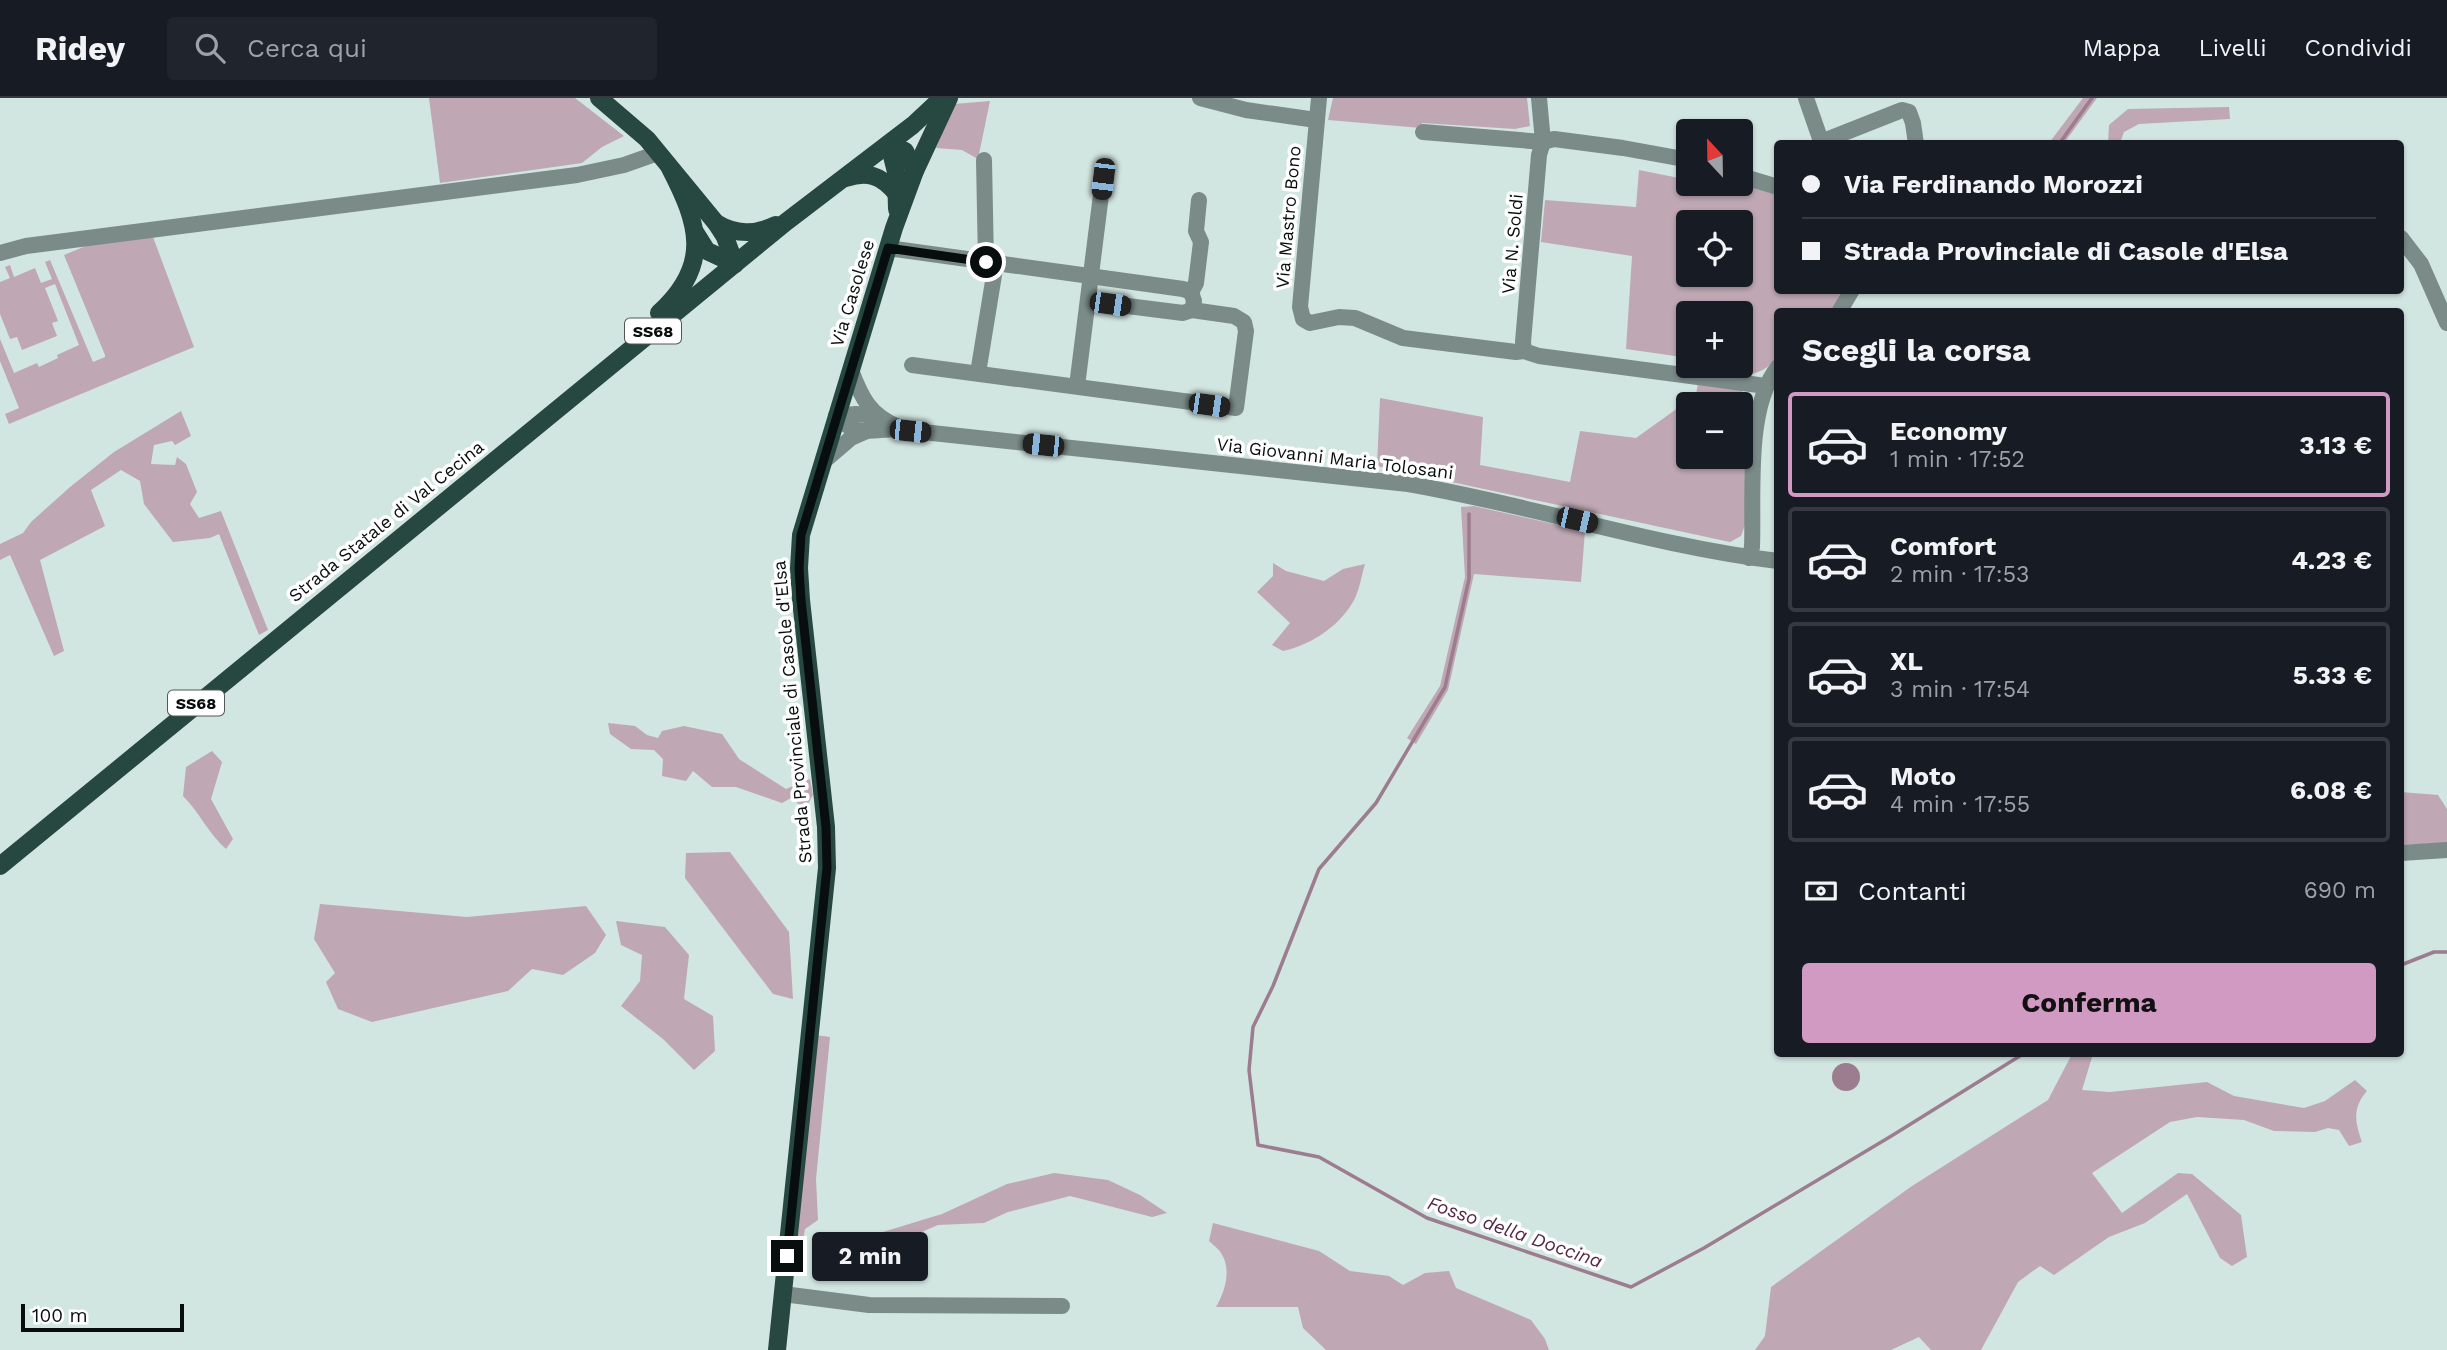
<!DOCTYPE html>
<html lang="it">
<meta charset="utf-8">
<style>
body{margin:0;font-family:"Work Sans",sans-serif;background:#20242c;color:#f1f3f6;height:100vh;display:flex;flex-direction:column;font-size:26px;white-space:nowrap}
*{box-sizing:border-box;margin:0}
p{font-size:23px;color:#9ea1a6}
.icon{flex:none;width:38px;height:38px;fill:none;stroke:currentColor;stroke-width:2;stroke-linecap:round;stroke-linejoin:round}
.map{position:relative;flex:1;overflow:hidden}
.panel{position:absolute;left:1774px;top:210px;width:630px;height:749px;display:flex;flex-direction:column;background:#171b24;border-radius:7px;box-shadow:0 2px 5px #0004}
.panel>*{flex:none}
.top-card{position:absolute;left:1774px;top:42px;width:630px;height:154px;border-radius:7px;box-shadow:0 2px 5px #0004;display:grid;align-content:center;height:154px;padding:0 28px;background:#171b24}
.needle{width:46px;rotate:338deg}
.tools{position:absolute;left:1676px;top:21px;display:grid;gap:14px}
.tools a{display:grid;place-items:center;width:77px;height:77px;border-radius:7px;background:#171b24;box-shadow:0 2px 5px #0004;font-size:35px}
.scale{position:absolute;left:21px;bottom:18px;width:163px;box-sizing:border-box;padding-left:7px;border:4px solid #080e0d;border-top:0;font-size:19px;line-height:24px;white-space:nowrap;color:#080e0d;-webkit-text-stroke:5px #fff;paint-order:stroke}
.end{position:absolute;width:32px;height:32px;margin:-16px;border:9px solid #080e0d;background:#fff;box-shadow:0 0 0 4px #fff}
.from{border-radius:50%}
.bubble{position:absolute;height:49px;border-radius:7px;background:#171b24;box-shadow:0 2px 5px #0004;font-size:23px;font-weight:700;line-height:49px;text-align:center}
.car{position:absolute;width:21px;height:42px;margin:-21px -10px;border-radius:9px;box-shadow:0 0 5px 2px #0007;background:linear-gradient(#222 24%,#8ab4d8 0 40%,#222 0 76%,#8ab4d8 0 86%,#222 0)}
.top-card b{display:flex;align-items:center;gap:24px;height:66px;font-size:26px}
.top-card b+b{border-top:2px solid #363941}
.top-card i{width:18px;height:18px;background:#f1f3f6}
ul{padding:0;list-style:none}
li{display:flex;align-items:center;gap:21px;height:105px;margin:0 14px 10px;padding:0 14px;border:4px solid #363941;border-radius:7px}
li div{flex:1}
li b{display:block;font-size:26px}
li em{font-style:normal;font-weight:700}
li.current{border-color:#d19ac2}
li>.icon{width:63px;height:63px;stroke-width:1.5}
h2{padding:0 28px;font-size:32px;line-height:84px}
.pay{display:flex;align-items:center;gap:18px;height:77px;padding:0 28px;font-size:26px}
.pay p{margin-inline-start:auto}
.cta{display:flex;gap:14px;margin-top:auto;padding:14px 28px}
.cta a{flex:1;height:80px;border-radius:7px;background:#d19ac2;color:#111;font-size:28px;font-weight:700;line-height:80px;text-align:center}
header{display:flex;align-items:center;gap:42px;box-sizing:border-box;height:98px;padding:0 35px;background:#171b24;border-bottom:2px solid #363941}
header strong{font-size:33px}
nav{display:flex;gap:38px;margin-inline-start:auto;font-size:24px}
.search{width:490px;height:63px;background:#20242c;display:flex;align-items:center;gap:18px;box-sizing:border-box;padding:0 24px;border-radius:7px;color:#9ea1a6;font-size:26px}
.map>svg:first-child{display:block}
.green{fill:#bfa7b4;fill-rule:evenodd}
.water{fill:#9c7c8f}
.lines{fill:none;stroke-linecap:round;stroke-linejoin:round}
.stream{stroke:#9c7c8f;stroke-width:3.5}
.minor{stroke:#7b8c88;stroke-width:16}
.major{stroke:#274841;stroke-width:18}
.route{stroke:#080e0d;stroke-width:9}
.labels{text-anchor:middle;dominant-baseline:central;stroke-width:7;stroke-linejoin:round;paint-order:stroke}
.shield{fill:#fff;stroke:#525656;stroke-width:2}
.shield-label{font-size:16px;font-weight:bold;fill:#080e0d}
.street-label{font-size:18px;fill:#080e0d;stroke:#fff}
.water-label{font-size:19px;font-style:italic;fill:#562845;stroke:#fff}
</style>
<header>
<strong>Ridey</strong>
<div class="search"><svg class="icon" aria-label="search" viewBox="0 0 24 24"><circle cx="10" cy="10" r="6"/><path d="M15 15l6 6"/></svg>Cerca qui</div>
<nav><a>Mappa</a><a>Livelli</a><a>Condividi</a></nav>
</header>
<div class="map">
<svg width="2447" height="1252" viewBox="0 0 2447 1252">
<rect width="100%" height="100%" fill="#d2e6e1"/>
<!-- green -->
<g class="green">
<polygon points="429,0 575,0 624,38 602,49 582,65 440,85"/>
<polygon points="1333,0 1527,0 1530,28 1515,31 1422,25 1421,30 1328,22"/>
<polygon points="2083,0 2097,0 2064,45 2049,45"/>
<polygon points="990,3 978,61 962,52 936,50 954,6"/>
<polygon points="2229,9 2230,21 2139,26 2124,34 2120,45 2108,45 2109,27 2128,11"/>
<path d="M1639 72 1689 82V86H1740L1778 97V192L1841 193 1836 207 1828 213 1778 214V260C1754 285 1729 278 1698 274L1699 268H1741V215H1689V260L1626 251 1632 158 1541 144 1545 102 1636 109ZM1689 124H1741V177H1689Z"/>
<polygon points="153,139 194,249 9,326 5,316 19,310 0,263 0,241 14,275 37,265 39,269 58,260 57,257 79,247 55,186 45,190 58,223 52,225 57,238 22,252 17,239 10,241 0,216 0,184 10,180 5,169 10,167 14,179 35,170 41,185 52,181 45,164 50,162 93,264 105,259 105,257 64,157 93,145"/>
<path d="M1698 285 1739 290 1747 298 1749 416 1741 438 1730 444 1377 368 1380 300 1483 319 1480 367 1570 384 1580 333 1636 340 1696 297ZM1689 306H1741V359H1689Z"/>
<polygon points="181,313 191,338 175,347 172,343 154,347 151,366 175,367 177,359 186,366 197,394 190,406 199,420 221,413 268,532 259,537 219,436 210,440 173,444 144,406 140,383 121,372 91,392 105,428 40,462 64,553 54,558 10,457 0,462 0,446 23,435 31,424 70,389 114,354"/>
<polygon points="1474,408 1585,433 1581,484 1474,476 1448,592 1416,646 1407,640 1440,588 1465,479 1461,409"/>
<path d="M1273 465 1286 473 1324 483 1343 471 1365 466C1362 476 1360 488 1356 498 1343 526 1312 547 1283 553L1272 547 1290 525 1257 494 1273 478Z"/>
<polygon points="608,625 635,628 647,637 658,640 662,633 684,628 722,636 739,661 786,691 810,681 813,697 805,711 791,700 782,705 736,689 712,689 693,673 686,683 662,678 663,661 654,652 631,651 610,636"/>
<path d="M212 653 222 664 211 701 233 741 226 751C207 734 201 716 183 698L186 669Z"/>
<polygon points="2401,694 2438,697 2447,711 2447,745 2401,747"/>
<polygon points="730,754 789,834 793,901 773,896 685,780 686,755"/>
<polygon points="320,806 467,819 586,808 606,837 595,855 563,877 532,871 508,893 372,924 338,911 326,884 335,875 314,841"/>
<polygon points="616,823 665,829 689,857 684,901 713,918 715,953 694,972 663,941 621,908 640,883 642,857 621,847"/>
<polygon points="816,937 830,939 816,1081 818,1122 805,1131 798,1173 791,1172"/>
<path d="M2072 956H2093L2082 992 2110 994 2207 984 2234 998 2304 1010 2325 1003 2355 982 2367 993C2352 1010 2355 1024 2362 1044L2349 1048 2339 1032 2328 1030 2315 1034 2274 1033 2244 1022 2197 1019 2170 1024 2092 1075 2122 1115 2178 1075 2192 1076 2241 1117 2247 1159 2232 1168 2220 1160 2187 1096 2145 1125 2109 1139 2054 1177 2040 1168 2018 1184 1981 1252H1931L1919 1239 1891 1252H1755L1765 1238 1771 1189 1912 1088 2048 1002Z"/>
<polygon points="1054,1075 1108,1082 1140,1097 1167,1115 1152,1119 1070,1098 1008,1114 984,1125 938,1127 871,1156 867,1172 833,1171 827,1151 942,1116 1007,1086"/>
<path d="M1213 1125 1319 1153 1350 1173 1389 1178 1403 1187 1425 1175 1449 1173 1456 1190 1531 1222 1545 1241 1549 1252H1326L1303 1230 1298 1209H1216C1225 1194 1232 1171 1221 1155 1219 1151 1213 1147 1209 1143Z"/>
</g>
<!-- water -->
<circle class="water" cx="1846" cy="979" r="14"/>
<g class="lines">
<!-- stream -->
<g class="stream">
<polyline points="2059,46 2092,0"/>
<polyline points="1469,416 1469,481 1445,589 1376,705 1319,771 1273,888 1253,929 1249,972 1258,1047 1319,1059 1427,1120 1631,1189 1704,1150 1893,1037 2023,956"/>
<polyline points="2401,867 2434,854 2447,854"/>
</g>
<!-- minor -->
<g class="minor">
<polyline points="1200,0 1246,12 1316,22"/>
<polyline points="1319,0 1300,209 1303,221 1310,225 1339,219 1355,220 1403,240 1516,254 1524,253"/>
<polyline points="1539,0 1543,44"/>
<polyline points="1806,0 1822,46"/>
<polyline points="1423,34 1543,44 1554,41 1623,50 1689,62"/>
<polyline points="1821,44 1902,12 1909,14 1913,25 1916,46"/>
<polyline points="984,62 986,164"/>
<polyline points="1741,78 1778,89"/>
<polyline points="2401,140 2421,166 2447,225"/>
<polyline points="888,150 1183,191 1191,194 1194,203 1192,212 1183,215 1088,203"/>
<polyline points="0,155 26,148 577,77 624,67 658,55"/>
<polyline points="1191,194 1196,185 1201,144 1196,133 1199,102"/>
<polyline points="1839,214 1852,192"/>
<polyline points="1524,253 1539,258 1766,288"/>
<polyline points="1524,253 1523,244 1539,57 1543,44"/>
<polyline points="912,267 1236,310 1246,233 1244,224 1234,218 1192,212"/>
<path d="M851 272C861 299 870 318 899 329"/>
<polyline points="978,275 996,165"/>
<polyline points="1077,288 1103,81"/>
<path d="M836 318C855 339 869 332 895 331L1408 386C1532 407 1653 448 1778 463"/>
<polyline points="836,318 856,316 877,318"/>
<polyline points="823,364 851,340 867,333"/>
<path d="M1749 460 1752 449C1754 397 1745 310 1778 269"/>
<polyline points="2401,755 2447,752"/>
<polyline points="783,1196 869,1207 1062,1208"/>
</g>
<!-- major -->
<g class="major">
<polyline points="599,0 647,41 716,125 725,139 735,166"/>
<polyline points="889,46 896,74 897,111"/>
<polyline points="889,46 905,53 915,73"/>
<path d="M846 80C867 73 881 77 896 95"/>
<path d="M716 125C736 137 755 137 776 127"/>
<polyline points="695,134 707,153 735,166"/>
<path d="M659 215C712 167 699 126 670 70"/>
<polyline points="0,768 786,124 913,27 942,0"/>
<polyline points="777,1252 827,770 826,729 801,502 799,470 801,437 894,130 915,73 949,0"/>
</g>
</g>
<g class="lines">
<!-- route -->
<polyline class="route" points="787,1158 827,770 826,729 801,502 799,470 801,437 888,150 986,164"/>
</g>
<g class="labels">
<!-- shield labels -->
<g class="shield">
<rect x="625" y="220.5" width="56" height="25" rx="5"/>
<rect x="168" y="592.5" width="56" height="25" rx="5"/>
</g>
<g class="shield-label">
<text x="653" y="233">SS68</text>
<text x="196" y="605">SS68</text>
</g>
<!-- street labels -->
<g class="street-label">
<text transform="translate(1288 119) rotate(-85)">Via Mastro Bono</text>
<text transform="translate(1512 146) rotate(-85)">Via N. Soldi</text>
<text transform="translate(852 195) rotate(-73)">Via Casolese</text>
<text transform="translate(1335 360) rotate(7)">Via Giovanni Maria Tolosani</text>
<text transform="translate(386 423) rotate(-39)">Strada Statale di Val Cecina</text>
<text transform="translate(792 614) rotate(-95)">Strada Provinciale di Casole d'Elsa</text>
</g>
<!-- water labels -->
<g class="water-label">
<text transform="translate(1515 1134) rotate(19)">Fosso della Doccina</text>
</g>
</g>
</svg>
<div class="tools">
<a><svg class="needle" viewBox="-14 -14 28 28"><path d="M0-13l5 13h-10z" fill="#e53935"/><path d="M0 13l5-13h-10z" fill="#9ea1a6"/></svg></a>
<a><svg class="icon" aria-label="locate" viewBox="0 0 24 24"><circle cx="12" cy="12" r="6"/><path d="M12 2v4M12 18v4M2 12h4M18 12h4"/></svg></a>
<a>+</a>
<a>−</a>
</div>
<div class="scale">100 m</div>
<i class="end from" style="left:986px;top:164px"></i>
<i class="end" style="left:787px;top:1158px"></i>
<div class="bubble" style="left:812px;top:1134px;width:116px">2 min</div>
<i class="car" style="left:1103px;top:81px;rotate:187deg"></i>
<i class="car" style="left:1110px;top:206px;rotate:98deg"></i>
<i class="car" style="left:1209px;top:307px;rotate:98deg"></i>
<i class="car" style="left:910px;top:333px;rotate:96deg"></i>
<i class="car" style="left:1043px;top:347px;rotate:276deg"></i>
<i class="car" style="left:1577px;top:422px;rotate:103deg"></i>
<div class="top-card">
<b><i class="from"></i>Via Ferdinando Morozzi</b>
<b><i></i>Strada Provinciale di Casole d'Elsa</b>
</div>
<section class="panel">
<h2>Scegli la corsa</h2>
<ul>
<li class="current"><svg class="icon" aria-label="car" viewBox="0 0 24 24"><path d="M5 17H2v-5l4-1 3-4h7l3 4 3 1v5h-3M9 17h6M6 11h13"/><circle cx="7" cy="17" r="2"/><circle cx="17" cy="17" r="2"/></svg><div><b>Economy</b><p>1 min · 17:52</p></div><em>3.13 €</em></li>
<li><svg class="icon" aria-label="car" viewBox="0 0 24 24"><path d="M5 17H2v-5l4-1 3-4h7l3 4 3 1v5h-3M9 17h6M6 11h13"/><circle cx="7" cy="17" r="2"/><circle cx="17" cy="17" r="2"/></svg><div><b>Comfort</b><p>2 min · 17:53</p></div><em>4.23 €</em></li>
<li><svg class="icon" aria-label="car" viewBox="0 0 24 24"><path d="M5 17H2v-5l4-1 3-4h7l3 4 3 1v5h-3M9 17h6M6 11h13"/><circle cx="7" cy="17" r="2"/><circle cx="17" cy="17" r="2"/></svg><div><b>XL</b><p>3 min · 17:54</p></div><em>5.33 €</em></li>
<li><svg class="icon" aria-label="car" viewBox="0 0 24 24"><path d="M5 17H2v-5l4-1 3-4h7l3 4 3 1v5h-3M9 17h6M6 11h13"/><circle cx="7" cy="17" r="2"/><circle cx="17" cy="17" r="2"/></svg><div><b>Moto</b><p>4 min · 17:55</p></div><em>6.08 €</em></li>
</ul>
<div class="pay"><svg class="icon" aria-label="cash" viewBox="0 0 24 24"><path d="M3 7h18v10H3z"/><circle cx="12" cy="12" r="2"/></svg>Contanti<p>690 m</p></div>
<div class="cta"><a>Conferma</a></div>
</section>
</div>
